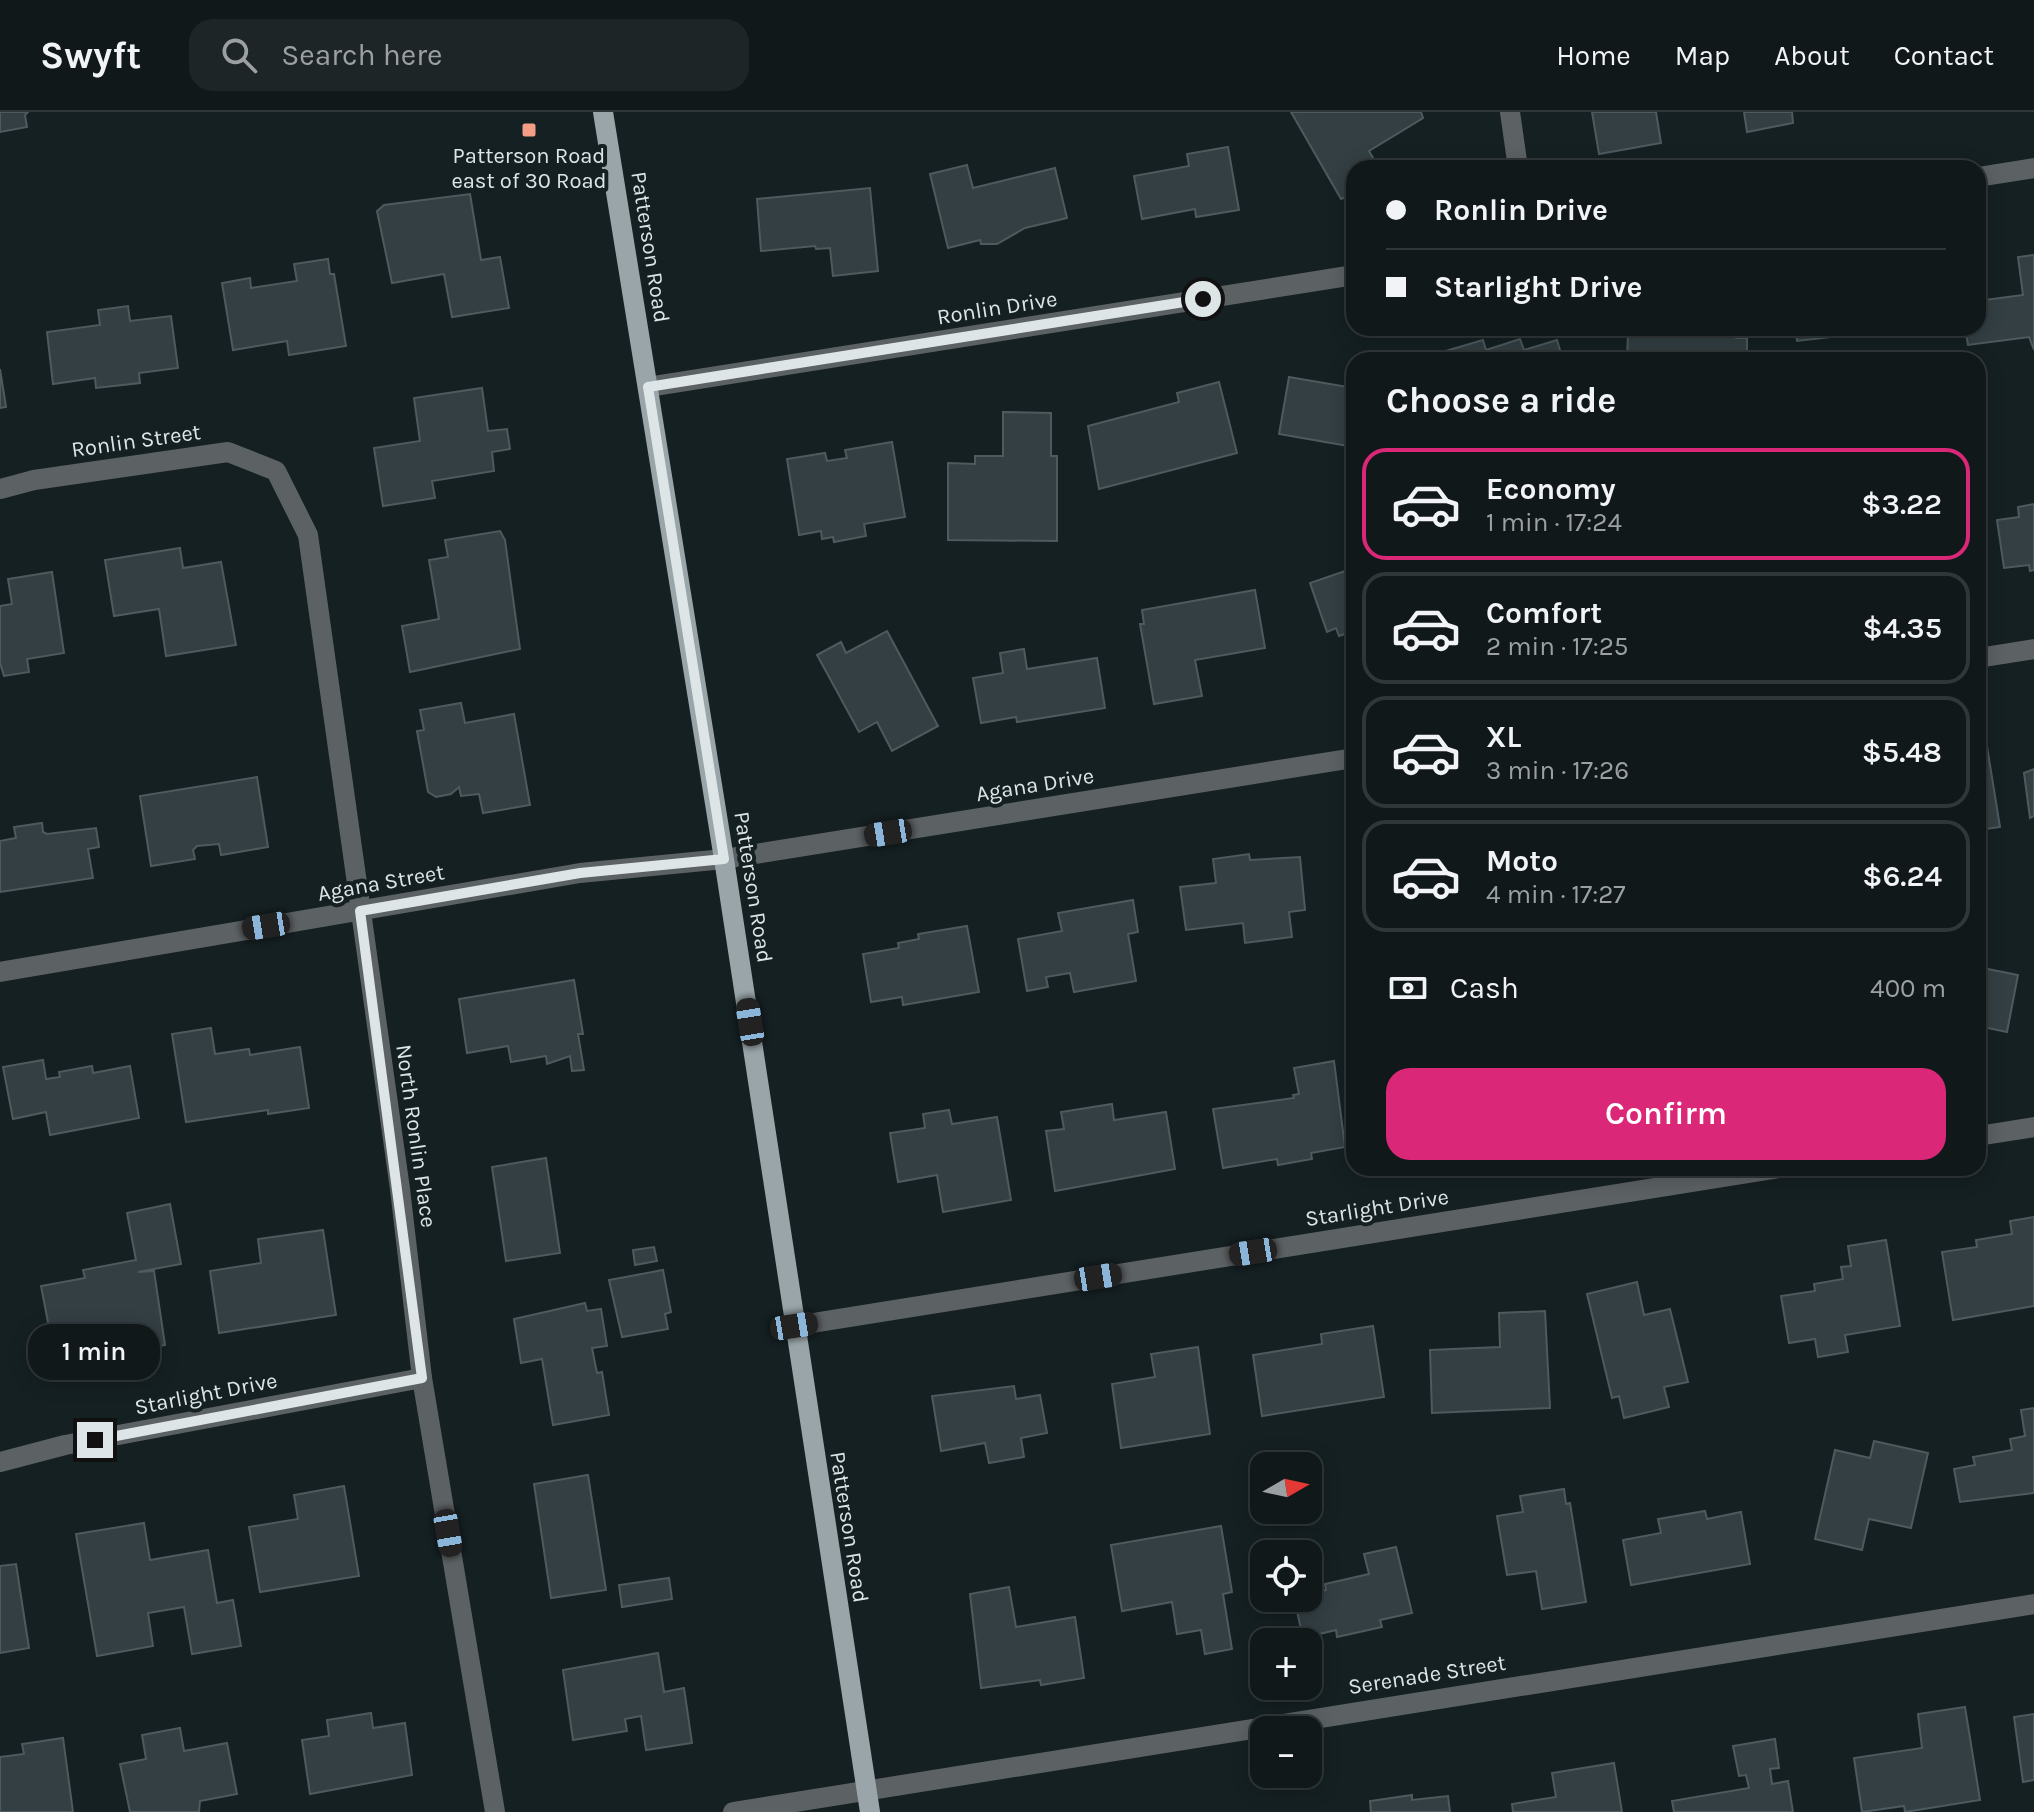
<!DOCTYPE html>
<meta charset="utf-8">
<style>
body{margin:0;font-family:Karla,sans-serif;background:#1e2527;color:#f1f3f6;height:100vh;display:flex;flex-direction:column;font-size:30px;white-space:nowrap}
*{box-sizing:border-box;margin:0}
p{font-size:26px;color:#9ca0a2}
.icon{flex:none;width:44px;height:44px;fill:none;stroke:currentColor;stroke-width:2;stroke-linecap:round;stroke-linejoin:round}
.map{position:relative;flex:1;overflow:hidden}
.drawer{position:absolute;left:1346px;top:240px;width:640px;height:824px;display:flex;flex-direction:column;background:#10181a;border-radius:24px;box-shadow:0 4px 20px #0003,0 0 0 2px #303739}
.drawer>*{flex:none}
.banner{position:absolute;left:1346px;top:48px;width:640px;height:176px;border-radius:24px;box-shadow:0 4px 20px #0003,0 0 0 2px #303739;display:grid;align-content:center;height:176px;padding:0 40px;background:#10181a}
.needle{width:52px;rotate:81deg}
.tools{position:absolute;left:1250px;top:1340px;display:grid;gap:16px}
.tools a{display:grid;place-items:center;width:72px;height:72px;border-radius:16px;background:#10181a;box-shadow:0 4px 20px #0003,0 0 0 2px #303739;font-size:40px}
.end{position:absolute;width:36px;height:36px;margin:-18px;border:10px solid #dde5e7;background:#111;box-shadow:0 0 0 4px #111}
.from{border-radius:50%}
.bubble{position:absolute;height:56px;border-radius:24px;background:#10181a;box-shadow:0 4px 20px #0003,0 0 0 2px #303739;font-size:26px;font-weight:600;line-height:56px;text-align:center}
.car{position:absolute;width:24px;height:48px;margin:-24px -12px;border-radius:10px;box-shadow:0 0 6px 2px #0007;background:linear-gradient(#222 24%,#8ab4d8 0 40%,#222 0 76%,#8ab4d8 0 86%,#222 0)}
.banner b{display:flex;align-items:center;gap:28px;height:76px;font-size:30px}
.banner b+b{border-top:2px solid #303739}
.banner i{width:20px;height:20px;background:#f1f3f6}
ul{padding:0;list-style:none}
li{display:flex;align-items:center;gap:24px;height:112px;margin:0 16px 12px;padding:0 24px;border:4px solid #303739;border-radius:24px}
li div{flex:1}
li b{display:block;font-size:30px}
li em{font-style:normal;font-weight:600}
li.active{border-color:#db2777}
li>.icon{width:72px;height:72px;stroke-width:1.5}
h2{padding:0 40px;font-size:36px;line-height:96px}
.pay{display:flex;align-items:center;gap:20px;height:88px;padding:0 40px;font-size:30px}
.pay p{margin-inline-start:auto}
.primary-button{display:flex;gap:16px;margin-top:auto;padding:16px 40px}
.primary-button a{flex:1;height:92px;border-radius:24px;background:#db2777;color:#fff;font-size:32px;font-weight:600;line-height:92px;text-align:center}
header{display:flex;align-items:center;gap:48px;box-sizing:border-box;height:112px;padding:0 40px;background:#10181a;border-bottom:2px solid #303739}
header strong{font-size:38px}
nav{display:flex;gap:44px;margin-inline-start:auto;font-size:28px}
.search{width:560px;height:72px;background:#1e2527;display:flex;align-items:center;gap:20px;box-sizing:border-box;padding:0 28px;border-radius:24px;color:#9ca0a2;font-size:30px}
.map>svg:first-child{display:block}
.building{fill:#333f43;stroke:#4d5a5e;stroke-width:2}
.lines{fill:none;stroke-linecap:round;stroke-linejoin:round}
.minor{stroke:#5c6163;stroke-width:20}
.primary{stroke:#99a5a9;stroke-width:20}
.route{stroke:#dde5e7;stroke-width:10}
.poi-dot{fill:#f49e86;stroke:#152023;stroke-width:3}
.labels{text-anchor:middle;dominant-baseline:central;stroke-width:8;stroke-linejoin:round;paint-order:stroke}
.poi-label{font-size:22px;fill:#dde5e7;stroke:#152023}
.street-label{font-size:22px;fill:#dde5e7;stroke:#152023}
</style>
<header>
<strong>Swyft</strong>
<div class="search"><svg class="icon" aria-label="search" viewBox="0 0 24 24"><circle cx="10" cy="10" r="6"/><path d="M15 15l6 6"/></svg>Search here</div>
<nav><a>Home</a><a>Map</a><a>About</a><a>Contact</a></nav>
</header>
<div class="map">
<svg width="2034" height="1700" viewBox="0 0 2034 1700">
<rect width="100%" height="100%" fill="#152023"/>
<!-- building -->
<g class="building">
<polygon points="0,0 28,0 25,3 27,15 0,20"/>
<polygon points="1291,0 1421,0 1423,6 1369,39 1379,56 1354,56 1354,82 1341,87"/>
<polygon points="1592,0 1656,0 1661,31 1599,42"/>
<polygon points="1744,0 1792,0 1793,11 1747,20"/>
<polygon points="1228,35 1239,98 1196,105 1195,97 1142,107 1134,64 1189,54 1187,42"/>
<polygon points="967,53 973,76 1055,56 1067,106 1025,116 997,132 981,132 980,128 948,136 930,62"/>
<polygon points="870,76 878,159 833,164 830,136 816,137 815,134 761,139 757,87"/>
<polygon points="470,82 481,148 500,145 509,196 452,205 444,162 392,171 377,99 384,93"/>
<polygon points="2034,143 2034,238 2029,225 1968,233 1965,216 1978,216 1978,189 2023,183 2018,145"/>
<polygon points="328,147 330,162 334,162 346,234 289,243 287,229 233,238 222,171 250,166 251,176 297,169 294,152"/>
<polygon points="128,194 130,209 171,204 178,256 139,261 140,271 96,276 95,266 53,272 47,220 100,213 98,198"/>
<polygon points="1700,216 1736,216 1736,226 1747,226 1747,248 1627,248 1628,222 1699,224"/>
<polygon points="1795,216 1911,216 1797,229"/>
<polygon points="1520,227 1524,238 1557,228 1563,248 1441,248 1439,241 1483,228 1486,238"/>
<polygon points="0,257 6,295 0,296"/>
<polygon points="1289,265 1354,276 1354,335 1279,322"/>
<polygon points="1219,270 1237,341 1099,377 1088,314 1179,290 1177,281"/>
<polygon points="482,276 488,319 507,317 510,337 492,340 494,359 432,369 435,386 383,394 374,336 420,329 414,286"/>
<polygon points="1003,300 1051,301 1051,344 1057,344 1057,429 948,428 948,351 975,352 975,344 1003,344"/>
<polygon points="892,330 905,405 864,412 866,424 834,430 833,425 822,427 821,419 799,423 787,347 825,341 827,349 847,346 845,338"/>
<polygon points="2034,392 2034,458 2030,459 2029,453 2004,456 1997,408 2019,405 2018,395"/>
<polygon points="500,419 505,428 520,537 410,560 402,514 439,507 429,448 448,445 445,428"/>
<polygon points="180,436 183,456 221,450 236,533 166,544 159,497 114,504 105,448"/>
<polygon points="1354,456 1354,519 1339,524 1336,516 1327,520 1310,471"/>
<polygon points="52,460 64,541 27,547 29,560 4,564 0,551 0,494 12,492 8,467"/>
<polygon points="1255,478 1265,536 1195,548 1202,584 1154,592 1140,512 1144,512 1142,498"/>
<polygon points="887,519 938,614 892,639 877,610 859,620 817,543 841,530 846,541"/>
<polygon points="1024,537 1027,557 1097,546 1105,596 1017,610 1016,605 981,611 973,566 1003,561 1000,541"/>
<polygon points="461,591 465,611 514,602 530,693 483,701 479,682 461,684 459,675 451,682 436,685 428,680 417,619 424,618 420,598"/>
<polygon points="1986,628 2000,715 1978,718 1978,629"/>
<polygon points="2034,657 2034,704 2030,706 2024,661"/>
<polygon points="257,665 268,735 221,743 219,732 197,734 193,738 195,747 151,754 140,684"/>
<polygon points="42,711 43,720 47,722 96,716 99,735 88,737 93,766 0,780 0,729 16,726 14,715"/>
<polygon points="1249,742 1250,748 1300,745 1305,798 1289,800 1292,825 1245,831 1243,811 1186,818 1180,775 1216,771 1213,747"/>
<polygon points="1354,784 1354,824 1348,785"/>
<polygon points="1133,788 1138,820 1128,822 1136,869 1074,880 1070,861 1046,865 1048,875 1027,879 1018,827 1062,819 1058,801"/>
<polygon points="967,814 979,880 903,893 902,885 871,890 863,842 899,836 898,831 919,827 918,822"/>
<polygon points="1978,855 2018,863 2007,920 1978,914"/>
<polygon points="574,868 583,922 578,922 584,958 572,959 570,944 547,952 546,944 511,950 508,934 467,941 459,887"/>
<polygon points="211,916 215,942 249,937 250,943 300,935 309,996 268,1002 268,998 186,1010 172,922"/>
<polygon points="43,948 46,967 60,965 59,960 92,954 93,961 130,954 139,1006 50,1023 46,1000 13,1007 3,955"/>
<polygon points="1334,949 1345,1035 1311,1041 1312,1047 1278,1053 1277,1047 1223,1056 1213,997 1294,986 1293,983 1299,982 1294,956"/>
<polygon points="1112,992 1114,1008 1166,1000 1175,1057 1055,1079 1046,1019 1064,1017 1061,1000"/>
<polygon points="949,998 952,1012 997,1005 1011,1088 943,1100 937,1063 898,1070 890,1021 925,1016 923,1002"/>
<polygon points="546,1046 560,1141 506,1149 492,1055"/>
<polygon points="170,1092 181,1152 138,1160 154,1159 165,1233 121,1241 117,1219 52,1231 41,1174 85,1166 83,1158 136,1148 127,1101"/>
<polygon points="2034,1105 2034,1194 1953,1208 1942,1140 1977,1135 1976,1128 2012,1122 2010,1109"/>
<polygon points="323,1118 336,1203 219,1221 210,1159 261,1151 258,1127"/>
<polygon points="1886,1128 1900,1214 1845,1223 1848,1240 1818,1245 1815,1227 1789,1231 1781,1184 1815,1179 1814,1172 1843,1167 1841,1155 1851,1154 1848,1134"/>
<polygon points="654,1135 657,1149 635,1153 633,1138"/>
<polygon points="663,1158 671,1200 665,1202 668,1217 622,1225 609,1168"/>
<polygon points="1637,1170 1644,1203 1670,1197 1688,1270 1664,1275 1669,1295 1624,1306 1619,1284 1612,1286 1587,1182"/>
<polygon points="585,1191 587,1199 601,1197 607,1234 592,1236 597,1261 602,1260 609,1303 553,1313 542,1247 521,1251 514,1207"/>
<polygon points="1545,1199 1550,1296 1432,1301 1430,1238 1500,1235 1499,1201"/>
<polygon points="1373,1214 1384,1285 1262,1304 1253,1243 1322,1232 1321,1222"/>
<polygon points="1198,1235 1210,1322 1121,1336 1112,1272 1155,1265 1151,1242"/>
<polygon points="1014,1274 1016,1287 1040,1283 1047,1321 1021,1326 1024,1345 989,1351 985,1331 941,1339 932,1284"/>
<polygon points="2034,1296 2034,1381 1960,1390 1954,1357 1975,1353 1973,1345 2012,1338 2010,1327 2025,1324 2021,1298"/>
<polygon points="1874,1329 1928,1341 1911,1416 1869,1407 1862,1438 1815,1427 1835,1338 1870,1346"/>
<polygon points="588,1363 606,1478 551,1486 534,1372"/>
<polygon points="344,1374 359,1464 260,1480 249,1415 298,1407 294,1383"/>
<polygon points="1564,1377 1566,1392 1570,1391 1586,1490 1542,1497 1536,1459 1507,1463 1497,1404 1523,1400 1520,1384"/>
<polygon points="1705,1399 1707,1407 1741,1400 1750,1452 1631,1473 1623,1428 1661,1421 1658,1407"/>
<polygon points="144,1411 150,1448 208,1438 217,1491 233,1488 241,1534 192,1542 184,1495 148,1501 153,1534 97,1544 76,1422"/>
<polygon points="1221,1414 1232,1480 1223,1482 1232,1537 1205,1542 1201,1518 1177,1522 1172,1490 1122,1499 1111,1433"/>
<polygon points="1396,1435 1412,1501 1380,1508 1382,1515 1337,1525 1336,1518 1303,1526 1294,1486 1308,1486 1308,1482 1326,1478 1325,1472 1369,1462 1364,1442"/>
<polygon points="16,1452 29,1536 0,1541 0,1454"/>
<polygon points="669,1466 672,1487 622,1495 619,1473"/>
<polygon points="1009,1475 1016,1515 1075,1505 1084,1566 1041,1573 1040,1568 981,1576 970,1482"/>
<polygon points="658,1541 664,1580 684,1576 692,1631 646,1638 641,1604 625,1607 627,1619 573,1628 563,1558"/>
<polygon points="1965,1595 1980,1688 1905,1700 1904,1694 1862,1700 1854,1646 1922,1636 1918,1602"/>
<polygon points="371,1601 373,1616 405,1611 412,1663 310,1682 302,1628 329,1624 327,1608"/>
<polygon points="2034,1602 2034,1668 2023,1670 2014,1605"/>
<polygon points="180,1616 184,1639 227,1631 237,1682 200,1689 199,1700 130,1700 120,1652 146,1647 142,1623"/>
<polygon points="63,1626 73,1700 0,1700 0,1645 24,1642 22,1632"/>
<polygon points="1775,1627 1779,1656 1770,1657 1772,1672 1788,1669 1793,1700 1674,1700 1672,1689 1749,1676 1746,1663 1739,1664 1733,1634"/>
<polygon points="1614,1651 1622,1700 1513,1700 1512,1692 1556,1685 1552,1661"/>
<polygon points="1412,1683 1412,1688 1448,1684 1450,1700 1371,1700 1370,1689"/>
</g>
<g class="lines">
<!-- minor -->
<g class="minor">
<polyline points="1510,0 1518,56"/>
<polyline points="1978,65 2034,56"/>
<polyline points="648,275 1354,163"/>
<polyline points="0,377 34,368 228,340 276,359 308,423 400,1077 422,1266 495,1700"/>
<polyline points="1978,546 2034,537"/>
<polyline points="0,860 580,761 724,747 1354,646"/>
<polyline points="1978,1024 2034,1015"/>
<polyline points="794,1214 1779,1056"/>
<polyline points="0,1350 65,1333 422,1266"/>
<polyline points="733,1700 2034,1492"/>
</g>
<!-- primary -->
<polyline class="primary" points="603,0 724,747 870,1700"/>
</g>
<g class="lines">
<!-- route -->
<polyline class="route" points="95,1328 422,1266 360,799 580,761 724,747 648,275 1203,187"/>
</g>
<!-- markers -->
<rect class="poi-dot" x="521" y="10" width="16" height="16" rx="4"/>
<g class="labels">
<!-- poi labels -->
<g class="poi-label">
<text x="529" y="44">Patterson Road<tspan x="529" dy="25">east of 30 Road</tspan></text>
</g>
<!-- street labels -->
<g class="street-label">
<text transform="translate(650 135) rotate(81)">Patterson Road</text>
<text transform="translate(997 196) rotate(-9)">Ronlin Drive</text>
<text transform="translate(136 329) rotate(-8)">Ronlin Street</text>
<text transform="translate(1035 673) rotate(-9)">Agana Drive</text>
<text transform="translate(381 771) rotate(-10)">Agana Street</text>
<text transform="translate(753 775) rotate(81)">Patterson Road</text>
<text transform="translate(416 1024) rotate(82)">North Ronlin Place</text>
<text transform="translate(1377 1096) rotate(-9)">Starlight Drive</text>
<text transform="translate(206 1282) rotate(-11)">Starlight Drive</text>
<text transform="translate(849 1415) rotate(81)">Patterson Road</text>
<text transform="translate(1427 1563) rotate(-9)">Serenade Street</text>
</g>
</g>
</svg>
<div class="tools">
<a><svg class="needle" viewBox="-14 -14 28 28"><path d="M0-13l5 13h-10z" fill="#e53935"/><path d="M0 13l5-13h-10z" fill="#9ca0a2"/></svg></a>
<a><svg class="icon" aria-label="locate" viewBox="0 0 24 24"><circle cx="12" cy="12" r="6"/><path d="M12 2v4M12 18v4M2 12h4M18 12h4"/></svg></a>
<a>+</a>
<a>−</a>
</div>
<i class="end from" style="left:1203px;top:187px"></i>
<i class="end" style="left:95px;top:1328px"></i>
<div class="bubble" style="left:28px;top:1212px;width:132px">1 min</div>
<i class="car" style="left:888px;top:721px;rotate:261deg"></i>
<i class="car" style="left:266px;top:814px;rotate:261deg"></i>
<i class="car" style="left:750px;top:910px;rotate:351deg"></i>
<i class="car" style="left:1253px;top:1140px;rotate:261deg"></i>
<i class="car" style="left:1098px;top:1165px;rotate:81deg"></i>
<i class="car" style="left:794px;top:1214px;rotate:81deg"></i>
<i class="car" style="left:448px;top:1421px;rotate:170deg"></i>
<div class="banner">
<b><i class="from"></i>Ronlin Drive</b>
<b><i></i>Starlight Drive</b>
</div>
<section class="drawer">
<h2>Choose a ride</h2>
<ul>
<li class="active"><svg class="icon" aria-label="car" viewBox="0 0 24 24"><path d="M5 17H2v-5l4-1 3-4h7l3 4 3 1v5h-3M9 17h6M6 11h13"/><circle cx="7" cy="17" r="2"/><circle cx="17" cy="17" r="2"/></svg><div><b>Economy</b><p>1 min · 17:24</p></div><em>$3.22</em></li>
<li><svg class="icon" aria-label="car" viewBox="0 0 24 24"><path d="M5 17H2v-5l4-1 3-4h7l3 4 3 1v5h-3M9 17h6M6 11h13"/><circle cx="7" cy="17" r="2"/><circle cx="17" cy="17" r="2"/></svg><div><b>Comfort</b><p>2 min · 17:25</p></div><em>$4.35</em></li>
<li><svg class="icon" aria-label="car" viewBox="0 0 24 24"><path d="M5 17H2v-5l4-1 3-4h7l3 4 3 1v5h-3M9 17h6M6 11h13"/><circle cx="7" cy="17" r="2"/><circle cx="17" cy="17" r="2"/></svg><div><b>XL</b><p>3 min · 17:26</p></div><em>$5.48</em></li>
<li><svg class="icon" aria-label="car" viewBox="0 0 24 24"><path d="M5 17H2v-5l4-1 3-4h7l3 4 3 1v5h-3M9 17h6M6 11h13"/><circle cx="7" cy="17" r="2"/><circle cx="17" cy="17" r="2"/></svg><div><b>Moto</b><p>4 min · 17:27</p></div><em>$6.24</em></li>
</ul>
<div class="pay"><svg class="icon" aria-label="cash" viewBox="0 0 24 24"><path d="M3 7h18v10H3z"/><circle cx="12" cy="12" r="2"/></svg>Cash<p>400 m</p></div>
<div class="primary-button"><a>Confirm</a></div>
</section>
</div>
